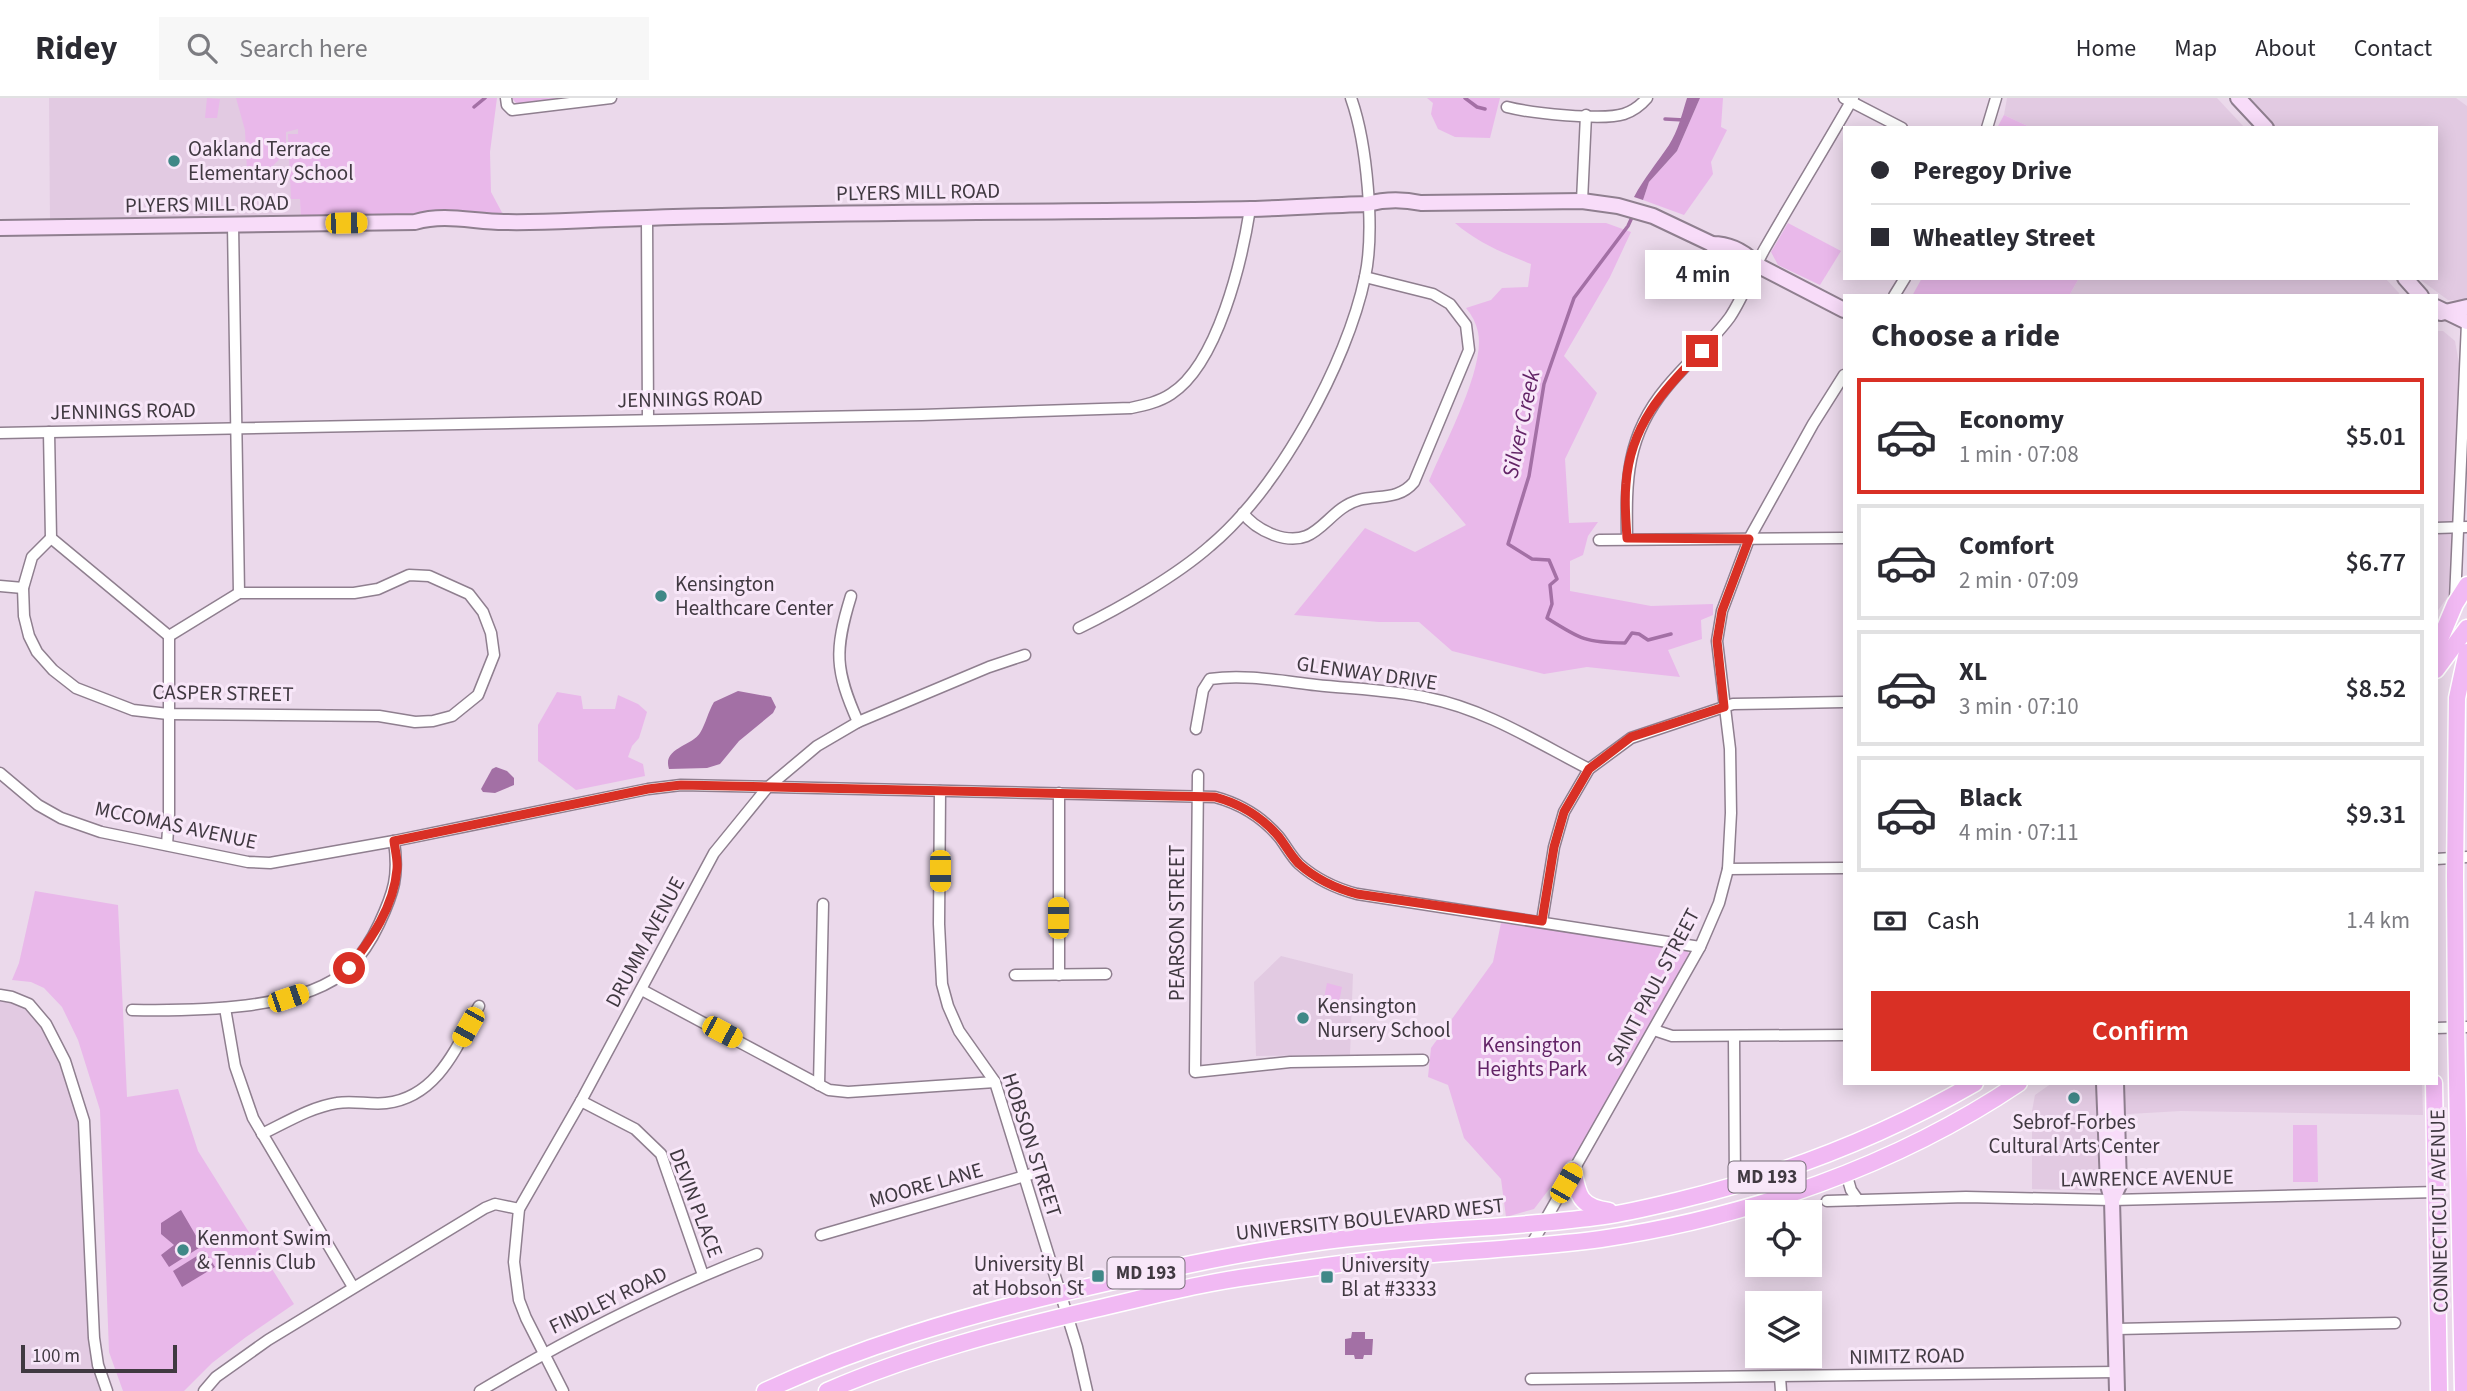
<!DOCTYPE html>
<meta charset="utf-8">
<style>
body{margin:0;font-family:"Source Sans 3",sans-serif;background:#f7f7f7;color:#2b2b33;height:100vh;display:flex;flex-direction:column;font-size:26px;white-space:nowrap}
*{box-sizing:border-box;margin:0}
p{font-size:23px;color:#7c7c81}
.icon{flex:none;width:38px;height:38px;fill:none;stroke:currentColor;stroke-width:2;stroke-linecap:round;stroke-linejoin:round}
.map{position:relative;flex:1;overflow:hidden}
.drawer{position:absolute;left:1843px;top:196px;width:595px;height:791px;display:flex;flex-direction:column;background:#fff;border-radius:0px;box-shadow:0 4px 18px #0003}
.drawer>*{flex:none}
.hud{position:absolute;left:1843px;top:28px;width:595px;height:154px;border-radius:0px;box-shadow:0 4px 18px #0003;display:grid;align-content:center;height:154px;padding:0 28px;background:#fff}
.fabs{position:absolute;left:1745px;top:1102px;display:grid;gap:14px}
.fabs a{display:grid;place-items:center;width:77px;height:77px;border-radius:0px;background:#fff;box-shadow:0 4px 18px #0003;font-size:35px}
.scale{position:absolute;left:21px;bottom:18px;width:156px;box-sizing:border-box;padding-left:7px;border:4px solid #403941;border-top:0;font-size:19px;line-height:24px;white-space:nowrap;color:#403941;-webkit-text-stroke:5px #f8e7f9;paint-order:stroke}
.end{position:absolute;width:32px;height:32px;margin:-16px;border:9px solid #d93025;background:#fff;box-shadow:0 0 0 4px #fff}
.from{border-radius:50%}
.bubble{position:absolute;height:49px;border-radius:0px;background:#fff;box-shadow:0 4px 18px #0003;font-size:23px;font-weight:600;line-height:49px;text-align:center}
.car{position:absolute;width:21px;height:42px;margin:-21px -10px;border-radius:9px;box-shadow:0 0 5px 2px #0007;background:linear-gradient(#f5c518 24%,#345 0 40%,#f5c518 0 76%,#345 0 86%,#f5c518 0)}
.hud b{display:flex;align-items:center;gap:24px;height:66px;font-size:26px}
.hud b+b{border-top:2px solid #e1e1e2}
.hud i{width:18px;height:18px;background:#2b2b33}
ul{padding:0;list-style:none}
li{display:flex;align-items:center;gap:21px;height:116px;margin:0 14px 10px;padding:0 14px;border:4px solid #e1e1e2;border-radius:0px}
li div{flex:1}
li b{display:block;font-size:26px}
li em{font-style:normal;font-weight:600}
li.selected{border-color:#d93025}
li>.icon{width:63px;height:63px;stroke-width:1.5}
h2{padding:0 28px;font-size:32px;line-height:84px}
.pay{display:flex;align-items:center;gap:18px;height:77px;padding:0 28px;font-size:26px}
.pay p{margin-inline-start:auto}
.primary-button{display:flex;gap:14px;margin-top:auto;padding:14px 28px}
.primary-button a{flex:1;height:80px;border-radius:0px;background:#d93025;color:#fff;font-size:28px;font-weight:600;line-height:80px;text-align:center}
header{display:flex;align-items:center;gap:42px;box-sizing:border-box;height:98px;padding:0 35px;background:#fff;border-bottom:2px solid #e1e1e2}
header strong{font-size:33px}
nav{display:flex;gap:38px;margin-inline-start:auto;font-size:24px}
.search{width:490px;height:63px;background:#f7f7f7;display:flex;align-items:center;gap:18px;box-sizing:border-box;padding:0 24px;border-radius:0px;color:#7c7c81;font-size:26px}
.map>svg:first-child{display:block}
.built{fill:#e2cae2}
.green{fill:#e9b8ea}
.water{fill:#a370a5}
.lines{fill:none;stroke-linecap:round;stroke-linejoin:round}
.stream{stroke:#a370a5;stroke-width:3.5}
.street-casing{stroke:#8f7f8f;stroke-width:13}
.secondary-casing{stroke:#8f7f8f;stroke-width:18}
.primary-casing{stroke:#fff;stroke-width:19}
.street{stroke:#fff;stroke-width:10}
.secondary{stroke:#f8dcf9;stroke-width:14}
.primary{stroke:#f1b9f3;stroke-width:16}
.route{stroke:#d93025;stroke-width:9}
.poi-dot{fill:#408887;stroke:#f8e7f9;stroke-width:2.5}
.labels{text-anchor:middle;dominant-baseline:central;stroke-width:6;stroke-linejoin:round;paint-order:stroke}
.shield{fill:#f8e7f9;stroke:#776d78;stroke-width:2}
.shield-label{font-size:19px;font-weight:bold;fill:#403941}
.poi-label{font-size:21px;fill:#403941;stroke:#f8e7f9;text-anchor:start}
.street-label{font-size:21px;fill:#403941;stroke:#f8e7f9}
.park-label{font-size:21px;fill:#632467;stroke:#f8e7f9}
.water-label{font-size:23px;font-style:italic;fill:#622366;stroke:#f8e7f9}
</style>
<header>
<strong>Ridey</strong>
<div class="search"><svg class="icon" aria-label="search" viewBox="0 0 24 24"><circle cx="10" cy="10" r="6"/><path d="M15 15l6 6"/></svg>Search here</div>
<nav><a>Home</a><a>Map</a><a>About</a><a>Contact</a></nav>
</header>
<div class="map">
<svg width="2467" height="1293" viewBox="0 0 2467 1293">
<rect width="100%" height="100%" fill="#ebd9eb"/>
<!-- built -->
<g class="built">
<polygon points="49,0 297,0 301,126 50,128"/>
<polygon points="2007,0 2217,0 2245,30 2032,30 2004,17"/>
<polygon points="2245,0 2456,0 2467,8 2467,202 2448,202 2418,180 2436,180 2436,30 2273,30"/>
<polygon points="2079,180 2385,180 2399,195 2398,198 2069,198"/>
<polygon points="2436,233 2443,233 2455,243 2461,277 2456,404 2449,497 2436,515"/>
<polygon points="1281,858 1353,876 1350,957 1256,958 1254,884"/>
<polygon points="0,897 29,906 46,926 84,1023 94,1240 107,1293 0,1293"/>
<polygon points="2052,985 2422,985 2423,1017 2181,1013 2129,1016 2096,1022 2106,1093 2032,1091 2032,1013 2035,997"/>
</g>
<!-- green -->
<g class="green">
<polygon points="207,0 220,1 217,20 205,20"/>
<polygon points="236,0 497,0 490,54 491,94 506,122 301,126 300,101 291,101 288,36 298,36 298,31 286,34 286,55 264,76 247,74 245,32"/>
<polygon points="512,0 570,0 522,6 516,5"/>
<polygon points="1427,0 1500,0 1490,40 1455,39 1438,31 1431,16 1433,5"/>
<polygon points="1700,0 1723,0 1721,29 1727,32 1711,64 1713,76 1684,117 1643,102 1649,84 1677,53"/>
<polygon points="2004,17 2032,30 1997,30"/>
<path d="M1455 125H1606L1631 134 1610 179 1564 258 1597 295 1565 361 1569 425 1598 424 1588 438 1583 457 1570 463V493L1651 508 1713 506V517L1701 522 1702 541 1668 552 1680 579 1587 569 1544 576 1452 553 1419 524H1379L1294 517 1365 430 1415 454 1466 427 1429 383C1443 348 1486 270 1478 234 1476 225 1472 217 1466 210L1491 202 1502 190 1528 189 1531 166C1503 155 1478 145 1455 125Z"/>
<polygon points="1788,125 1841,153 1820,187 1778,167 1771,154"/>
<polygon points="1922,180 2079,180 2069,198 1912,198"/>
<polygon points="557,594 581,598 583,611 615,611 618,597 638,606 647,614 639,640 632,648 628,659 643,666 645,678 576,692 538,663 538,627"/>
<polygon points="35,793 118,807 127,999 178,991 198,1053 294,1206 246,1239 212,1265 184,1293 123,1293 109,1254 100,1012 78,942 62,909 44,890 31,884 12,882 19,865"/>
<polygon points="1501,825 1686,851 1690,857 1582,1048 1534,1111 1506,1119 1501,1081 1464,1040 1448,987 1428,979 1431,950 1493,864"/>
<polygon points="1327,885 1342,889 1339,904 1324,900"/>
<polygon points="2293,1027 2317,1027 2318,1084 2293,1084"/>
</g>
<!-- water -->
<g class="water">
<path d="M1687 0H1700L1677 53 1649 84 1643 102 1634 99C1644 80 1657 65 1669 47 1678 33 1682 16 1687 0Z"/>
<path d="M738 593 771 599 776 609 773 615 739 643 720 666 707 670 669 671C662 650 692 648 700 635 706 625 708 614 714 604Z"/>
<polygon points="496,669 507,673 514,680 514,687 495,695 483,694 481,691 492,671"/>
<polygon points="181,1112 202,1148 169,1169 161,1157 174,1147 161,1136 161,1125"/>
<polygon points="205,1153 215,1169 182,1189 173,1173"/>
<polygon points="1352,1234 1365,1234 1365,1241 1373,1241 1372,1257 1364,1257 1363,1261 1355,1261 1354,1257 1345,1257 1345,1241 1351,1240"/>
</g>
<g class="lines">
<!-- stream -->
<g class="stream">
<polyline points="1465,0 1477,9 1485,11"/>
<polyline points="474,9 485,0"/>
<polyline points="1665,21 1684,22"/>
<path d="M1633 117 1628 128 1574 200 1544 286 1529 378 1508 446 1532 461 1549 462 1557 481 1550 487 1552 506 1547 520C1580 541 1586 545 1625 545L1632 535 1639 536 1648 542 1671 536"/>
</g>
<!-- street casing -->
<g class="street-casing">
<g id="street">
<polyline points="506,0 507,7 512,12 611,0"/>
<polyline points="1844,0 1902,30"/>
<path d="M1507 9C1530 15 1603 23 1624 16 1633 13 1641 7 1647 0"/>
<polyline points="1987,30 1996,0"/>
<polyline points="1582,103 1586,17"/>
<polyline points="647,120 648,321"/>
<polyline points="233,127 239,495"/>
<polyline points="1894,198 1905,180"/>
<polyline points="49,334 51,440 169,538"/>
<path d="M0 335 922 317 1131 310C1145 307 1159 304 1171 296 1218 266 1242 162 1250 111"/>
<path d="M1243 415C1251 426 1261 432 1274 437 1319 453 1324 412 1359 402 1379 397 1399 402 1414 384L1469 252 1466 227 1450 206 1433 196 1365 179"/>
<polyline points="2436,430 2467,429"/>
<polyline points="51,440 32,459 23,490 24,518 29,538 37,554 53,572 76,590 133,612 168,616 379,618 415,624 433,623 452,618 478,597 494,557 491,535 483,514 469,496 429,478 409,477 378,491 354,495 239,495 169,538"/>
<path d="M1627 440C1626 382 1626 338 1666 290 1686 265 1711 245 1730 219 1744 198 1752 174 1764 152 1793 101 1824 51 1853 0"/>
<polyline points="1599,442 1844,440"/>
<polyline points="0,488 23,490"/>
<path d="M851 498C834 553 835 572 858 624"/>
<polyline points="2455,502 2467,225"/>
<path d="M1079 530C1120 510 1176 478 1210 448 1278 391 1347 266 1365 179 1375 133 1367 45 1351 0"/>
<path d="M1196 631 1203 592 1210 581C1245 576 1281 583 1316 587 1353 591 1392 592 1428 600 1485 611 1538 645 1589 671"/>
<path d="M0 675 38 707 61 720 101 734 248 764 270 765 394 743 648 691 681 687 1215 699C1241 706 1262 719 1279 739 1286 748 1291 758 1299 766 1316 781 1334 790 1357 796L1700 849"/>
<polyline points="1198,677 1195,974 1290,964 1423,962"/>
<polyline points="940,693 939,826 942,886 948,908 959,933 995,984 1077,1249 1087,1293"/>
<polyline points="167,747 169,716 169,538"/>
<polyline points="2436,761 2467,759"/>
<polyline points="1728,771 1844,770"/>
<polyline points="1542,823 1554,749 1564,714 1589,671 1631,640 1733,606 1844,604"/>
<polyline points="1015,877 1106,876"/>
<polyline points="1059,877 1059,695"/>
<polyline points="642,892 829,992 848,994 995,984"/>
<polyline points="0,897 12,899 29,906 46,926 65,963 84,1023 94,1240 98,1267 107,1293"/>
<polyline points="225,910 235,968 253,1020 353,1189"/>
<path d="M132 912C191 913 305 913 349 870 361 858 372 841 379 826 394 794 399 778 394 743"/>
<polyline points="2436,930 2467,929"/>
<polyline points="1654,932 1672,938 1844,937"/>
<polyline points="1734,939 1735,1089"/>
<polyline points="819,987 823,806"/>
<polyline points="581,1003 635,1031 661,1056 703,1177"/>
<path d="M262 1036C285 1025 311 1009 337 1005 353 1002 370 1007 386 1005 438 999 457 948 479 908"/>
<polyline points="1846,1075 1851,1092 1858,1102"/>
<polyline points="1827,1103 1966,1099 2112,1102 2437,1094"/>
<polyline points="821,1137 1042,1073"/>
<polyline points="1530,1149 1700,849 1719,805 1728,771 1731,715 1730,651 1717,543 1722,513 1749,441 1813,326 1844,277"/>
<polyline points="2117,1231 2395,1225"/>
<polyline points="1780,1279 1781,1293"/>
<polyline points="1531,1281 2117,1274"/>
<polyline points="204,1293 216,1279 268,1242 485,1110 495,1106 519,1111"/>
<path d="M480 1293C569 1240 661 1193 757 1156"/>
<polyline points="563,1293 526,1220 519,1202 514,1164 519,1111 581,1003 714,755 767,690 817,648 858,624 989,569 1025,557"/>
</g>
</g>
<!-- secondary casing -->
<g class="secondary-casing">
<g id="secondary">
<polyline points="2238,0 2266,30"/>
<path d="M0 130 415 124C445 115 474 124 504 124 541 125 578 122 615 121 827 113 1039 115 1251 111 1289 110 1328 107 1367 106 1386 101 1402 101 1421 105L1582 103 1618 108 1653 118 1712 146C1730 146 1745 154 1757 167L1844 212"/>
<path d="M1712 146C1722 160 1740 169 1757 167"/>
<polyline points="2405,180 2421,198"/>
<polyline points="2436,209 2467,224"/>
<polyline points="2441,215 2467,209"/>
<polyline points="2104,985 2108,1087 2112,1102 2117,1293"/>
<polyline points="2112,1102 2119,1087 2116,985"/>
</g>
</g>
<!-- primary casing -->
<g class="primary-casing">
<g id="primary">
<polyline points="2436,551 2455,506 2467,487"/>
<polyline points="2436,572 2467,530"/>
<polyline points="2434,985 2439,1293"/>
<path d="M1573 1072C1578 1098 1580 1109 1609 1113"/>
<path d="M765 1293C859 1249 958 1220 1058 1196 1147 1175 1235 1155 1325 1143 1415 1131 1506 1131 1596 1119 1623 1116 1650 1109 1676 1103 1784 1077 1880 1040 1975 985"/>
<path d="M827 1293C913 1256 1004 1232 1095 1211 1148 1199 1200 1185 1254 1178 1309 1170 1365 1162 1421 1157 1481 1152 1541 1149 1601 1141 1748 1119 1896 1068 2019 985"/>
<polyline points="2463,1293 2456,929 2455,778 2457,600 2467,554"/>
</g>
</g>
<!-- street -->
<use href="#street" class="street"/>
<!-- secondary -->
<use href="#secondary" class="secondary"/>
<!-- primary -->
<use href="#primary" class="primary"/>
</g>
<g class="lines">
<!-- route -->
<path class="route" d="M349 870C371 841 394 809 397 771 398 762 395 752 394 743L648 691 681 687 1215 699C1241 706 1262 719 1279 739 1286 748 1291 758 1299 766 1316 781 1334 790 1357 796L1542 823 1554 749 1564 714 1589 671 1631 639 1724 609 1717 543 1722 513 1749 441 1627 440C1626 423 1624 404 1626 386 1630 328 1663 292 1702 253"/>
</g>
<!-- markers -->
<g class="poi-dot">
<circle cx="174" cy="63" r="7"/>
<circle cx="661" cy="498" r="7"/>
<circle cx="1303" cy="920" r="7"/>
<circle cx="2074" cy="1000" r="7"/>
<circle cx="183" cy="1152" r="7"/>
<rect x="1091" y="1171" width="14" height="14" rx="3.5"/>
<rect x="1320" y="1172" width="14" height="14" rx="3.5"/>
</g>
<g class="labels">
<!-- shield labels -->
<g class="shield">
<rect x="1728.5" y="1063.5" width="77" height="31" rx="5"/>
<rect x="1107.5" y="1159.5" width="77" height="31" rx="5"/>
</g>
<g class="shield-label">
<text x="1767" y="1079">MD 193</text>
<text x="1146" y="1175">MD 193</text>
</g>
<!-- poi labels -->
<g class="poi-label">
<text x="188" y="51">Oakland Terrace<tspan x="188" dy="24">Elementary School</tspan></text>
<text x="675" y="486">Kensington<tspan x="675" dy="24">Healthcare Center</tspan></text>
<text x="1317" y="908">Kensington<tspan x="1317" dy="24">Nursery School</tspan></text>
<text x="2074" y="1024" text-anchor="middle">Sebrof-Forbes<tspan x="2074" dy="24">Cultural Arts Center</tspan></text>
<text x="197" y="1140">Kenmont Swim<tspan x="197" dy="24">&amp; Tennis Club</tspan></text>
<text x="1084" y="1166" text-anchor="end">University Bl<tspan x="1084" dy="24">at Hobson St</tspan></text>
<text x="1341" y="1167">University<tspan x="1341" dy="24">Bl at #3333</tspan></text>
</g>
<!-- street labels -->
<g class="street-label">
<text transform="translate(918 94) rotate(-1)">PLYERS MILL ROAD</text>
<text transform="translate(207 106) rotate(-1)">PLYERS MILL ROAD</text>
<text transform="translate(690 301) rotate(-1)">JENNINGS ROAD</text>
<text transform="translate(123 313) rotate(-1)">JENNINGS ROAD</text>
<text transform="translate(1367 575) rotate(8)">GLENWAY DRIVE</text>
<text transform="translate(223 595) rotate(1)">CASPER STREET</text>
<text transform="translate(176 727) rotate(12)">MCCOMAS AVENUE</text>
<text transform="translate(1177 825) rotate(-90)">PEARSON STREET</text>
<text transform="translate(645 844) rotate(-62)">DRUMM AVENUE</text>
<text transform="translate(1653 889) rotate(-62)">SAINT PAUL STREET</text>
<text transform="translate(1032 1047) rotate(72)">HOBSON STREET</text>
<text transform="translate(2147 1080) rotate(-1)">LAWRENCE AVENUE</text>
<text transform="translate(926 1087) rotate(-16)">MOORE LANE</text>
<text transform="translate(696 1105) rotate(69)">DEVIN PLACE</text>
<text transform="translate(2439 1113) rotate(-91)">CONNECTICUT AVENUE</text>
<text transform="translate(1370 1121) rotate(-6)">UNIVERSITY BOULEVARD WEST</text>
<text transform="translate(608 1202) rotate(-26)">FINDLEY ROAD</text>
<text transform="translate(1907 1258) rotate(-1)">NIMITZ ROAD</text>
</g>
<!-- park labels -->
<g class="park-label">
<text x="1532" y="947">Kensington<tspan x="1532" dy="24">Heights Park</tspan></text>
</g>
<!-- water labels -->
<g class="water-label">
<text transform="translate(1521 326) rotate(-78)">Silver Creek</text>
</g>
</g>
</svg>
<div class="fabs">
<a><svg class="icon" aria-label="locate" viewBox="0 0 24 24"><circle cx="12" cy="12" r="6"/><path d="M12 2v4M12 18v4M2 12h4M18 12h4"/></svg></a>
<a><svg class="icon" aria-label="layers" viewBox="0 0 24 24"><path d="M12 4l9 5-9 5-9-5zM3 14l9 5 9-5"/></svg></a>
</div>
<div class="scale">100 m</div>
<i class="end from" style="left:349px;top:870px"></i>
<i class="end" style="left:1702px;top:253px"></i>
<div class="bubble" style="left:1645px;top:152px;width:116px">4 min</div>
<i class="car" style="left:346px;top:125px;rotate:89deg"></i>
<i class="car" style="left:940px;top:773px;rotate:180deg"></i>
<i class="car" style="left:1058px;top:820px;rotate:0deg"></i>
<i class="car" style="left:288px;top:900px;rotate:71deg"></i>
<i class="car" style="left:468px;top:929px;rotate:209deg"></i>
<i class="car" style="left:722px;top:934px;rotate:118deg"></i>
<i class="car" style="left:1566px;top:1085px;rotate:30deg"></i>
<div class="hud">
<b><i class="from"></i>Peregoy Drive</b>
<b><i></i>Wheatley Street</b>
</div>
<section class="drawer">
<h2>Choose a ride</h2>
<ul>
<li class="selected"><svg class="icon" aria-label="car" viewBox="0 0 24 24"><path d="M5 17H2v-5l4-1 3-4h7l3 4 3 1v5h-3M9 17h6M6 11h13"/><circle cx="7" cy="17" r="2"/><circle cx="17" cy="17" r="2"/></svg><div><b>Economy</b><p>1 min · 07:08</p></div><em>$5.01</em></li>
<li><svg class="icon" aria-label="car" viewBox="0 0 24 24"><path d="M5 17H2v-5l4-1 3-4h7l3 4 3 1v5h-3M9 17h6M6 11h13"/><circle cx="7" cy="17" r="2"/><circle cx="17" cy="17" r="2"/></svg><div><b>Comfort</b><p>2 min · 07:09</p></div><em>$6.77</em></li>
<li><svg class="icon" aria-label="car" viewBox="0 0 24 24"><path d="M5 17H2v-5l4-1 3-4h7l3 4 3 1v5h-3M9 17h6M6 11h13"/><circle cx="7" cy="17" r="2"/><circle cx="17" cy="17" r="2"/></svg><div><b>XL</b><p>3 min · 07:10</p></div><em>$8.52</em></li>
<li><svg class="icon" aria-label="car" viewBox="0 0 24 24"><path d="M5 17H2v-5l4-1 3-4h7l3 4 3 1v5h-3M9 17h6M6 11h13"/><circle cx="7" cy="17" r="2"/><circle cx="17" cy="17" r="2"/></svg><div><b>Black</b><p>4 min · 07:11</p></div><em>$9.31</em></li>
</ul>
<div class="pay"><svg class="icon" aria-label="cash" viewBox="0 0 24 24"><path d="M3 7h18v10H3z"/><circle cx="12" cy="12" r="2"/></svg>Cash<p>1.4 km</p></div>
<div class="primary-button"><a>Confirm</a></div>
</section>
</div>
